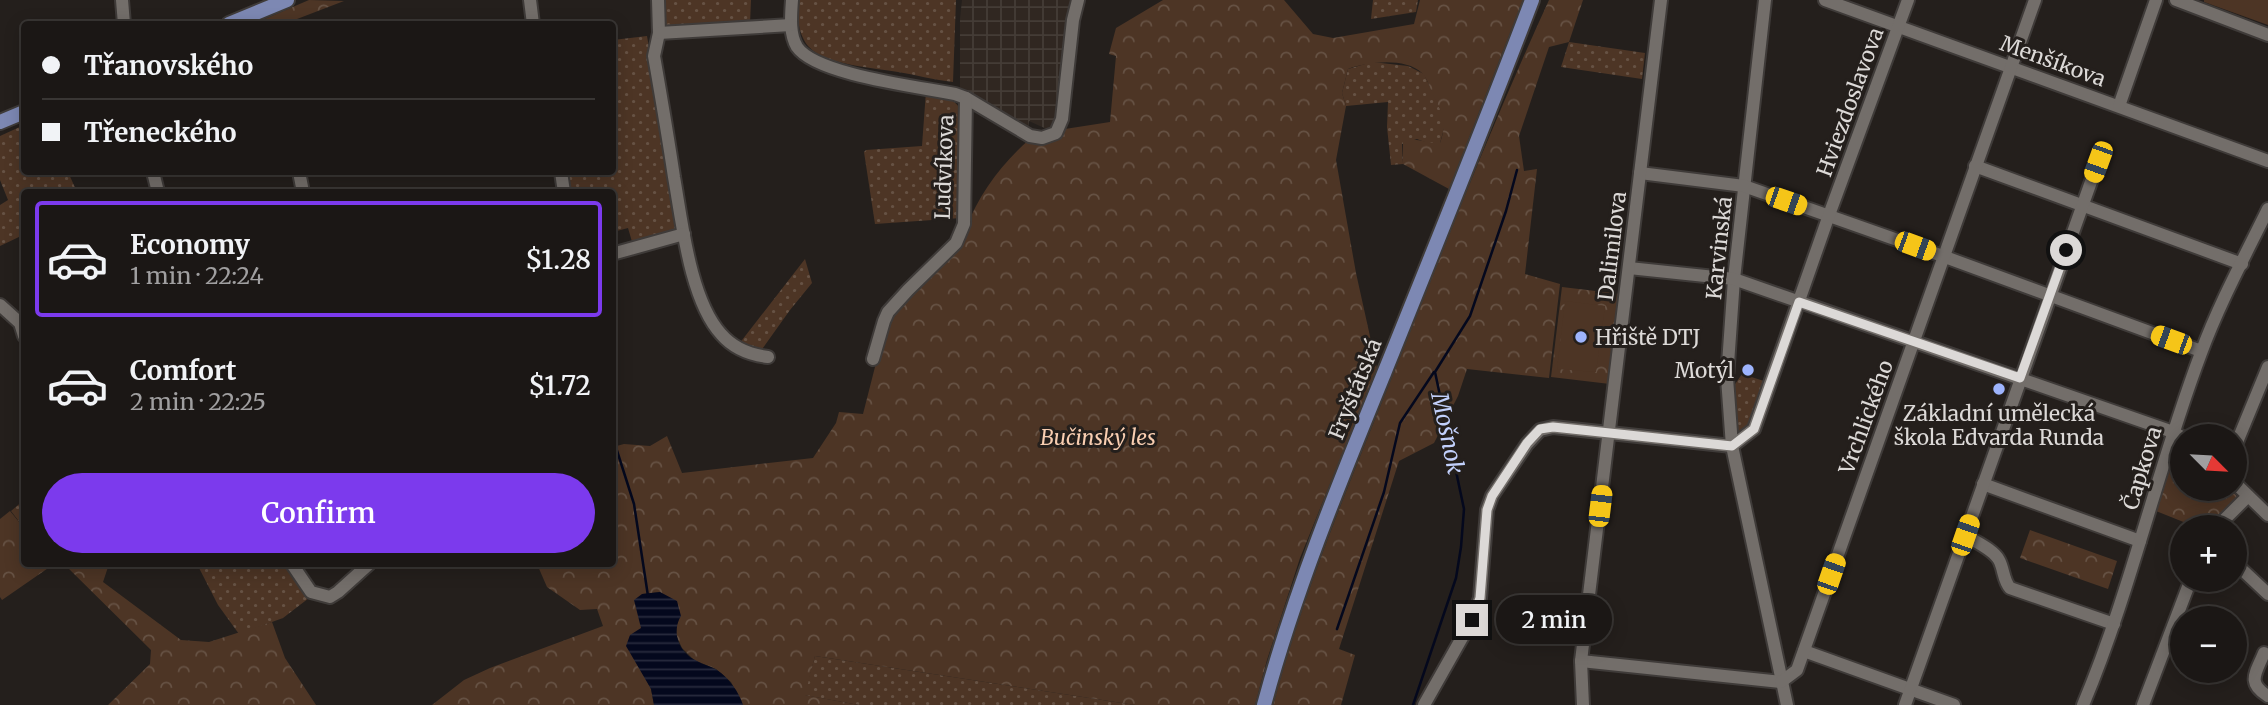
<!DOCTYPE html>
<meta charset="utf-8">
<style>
body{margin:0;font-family:Merriweather,serif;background:#282422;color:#f1f3f6;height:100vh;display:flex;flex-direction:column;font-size:26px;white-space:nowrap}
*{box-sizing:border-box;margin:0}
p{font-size:23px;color:#a09fa0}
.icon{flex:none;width:38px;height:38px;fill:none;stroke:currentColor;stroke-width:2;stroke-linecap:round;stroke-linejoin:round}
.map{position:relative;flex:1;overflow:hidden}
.panel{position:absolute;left:21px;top:189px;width:595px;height:378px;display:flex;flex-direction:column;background:#1b1715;border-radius:7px;box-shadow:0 4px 18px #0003,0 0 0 2px #393634}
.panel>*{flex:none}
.banner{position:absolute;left:21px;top:21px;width:595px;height:154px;border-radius:7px;box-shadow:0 4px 18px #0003,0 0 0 2px #393634;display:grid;align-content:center;height:154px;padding:0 21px;background:#1b1715}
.needle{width:46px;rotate:114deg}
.buttons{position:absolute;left:2170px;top:424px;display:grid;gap:14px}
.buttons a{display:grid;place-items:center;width:77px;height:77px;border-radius:50%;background:#1b1715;box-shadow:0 4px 18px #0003,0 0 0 2px #393634;font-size:35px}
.end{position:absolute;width:32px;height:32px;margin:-16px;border:9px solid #dcd9d7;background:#111;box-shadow:0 0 0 4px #111}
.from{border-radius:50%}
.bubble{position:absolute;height:49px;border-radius:24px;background:#1b1715;box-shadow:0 4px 18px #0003,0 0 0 2px #393634;font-size:23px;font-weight:600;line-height:49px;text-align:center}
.car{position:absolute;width:21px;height:42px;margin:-21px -10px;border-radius:9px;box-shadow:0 0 5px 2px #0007;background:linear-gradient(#f5c518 24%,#345 0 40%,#f5c518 0 76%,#345 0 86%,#f5c518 0)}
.banner b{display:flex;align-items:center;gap:24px;height:66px;font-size:26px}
.banner b+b{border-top:2px solid #393634}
.banner i{width:18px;height:18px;background:#f1f3f6}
ul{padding:12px 0 0;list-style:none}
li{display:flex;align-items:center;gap:21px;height:116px;margin:0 14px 10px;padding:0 7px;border:4px solid transparent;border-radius:7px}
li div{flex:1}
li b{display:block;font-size:26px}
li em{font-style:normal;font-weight:600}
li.current{border-color:#7c3aed}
li>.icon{width:63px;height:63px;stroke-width:1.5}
.action{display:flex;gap:14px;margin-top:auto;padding:14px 21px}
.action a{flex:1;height:80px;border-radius:42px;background:#7c3aed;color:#fff;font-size:28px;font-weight:600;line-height:80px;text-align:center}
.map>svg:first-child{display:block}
.industrial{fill:url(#industrial-grid)}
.grass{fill:url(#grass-dots)}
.forest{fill:url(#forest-crowns)}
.garden{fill:#4d3525}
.water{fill:url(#water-rules)}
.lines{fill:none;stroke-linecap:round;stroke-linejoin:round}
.stream{stroke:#04081d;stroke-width:2.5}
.minor-casing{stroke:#3f3b39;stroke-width:16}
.major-casing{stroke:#3f3b39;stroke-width:18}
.minor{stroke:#736e6a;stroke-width:12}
.major{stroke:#7d88b3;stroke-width:14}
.route{stroke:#dcd9d7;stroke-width:9}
.poi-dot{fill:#9eb4fd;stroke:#241f1c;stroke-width:2.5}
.labels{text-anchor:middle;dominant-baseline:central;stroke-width:6;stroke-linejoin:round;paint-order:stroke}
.street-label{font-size:21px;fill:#dcd9d7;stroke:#241f1c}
.poi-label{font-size:21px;fill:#dcd9d7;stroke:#241f1c;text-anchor:start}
.park-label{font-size:21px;font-style:italic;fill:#f9ceb1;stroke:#241f1c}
.water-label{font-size:23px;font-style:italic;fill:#c2d0fb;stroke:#241f1c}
</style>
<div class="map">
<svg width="2268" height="705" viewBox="0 0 2268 705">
<defs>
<pattern id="industrial-grid" width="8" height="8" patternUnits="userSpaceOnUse" patternTransform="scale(1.75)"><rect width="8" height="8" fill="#302721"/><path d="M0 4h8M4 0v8" fill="none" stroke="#443c36"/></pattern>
<pattern id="grass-dots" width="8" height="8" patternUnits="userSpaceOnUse" patternTransform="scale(1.75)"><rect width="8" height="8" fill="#4d3525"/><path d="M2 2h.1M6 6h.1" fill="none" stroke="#665244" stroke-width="1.8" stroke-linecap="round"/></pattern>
<pattern id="forest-crowns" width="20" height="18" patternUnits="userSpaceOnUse" patternTransform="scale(1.75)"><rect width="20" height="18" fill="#4d3525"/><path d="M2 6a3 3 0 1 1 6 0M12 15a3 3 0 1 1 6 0" fill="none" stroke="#665244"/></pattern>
<pattern id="water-rules" width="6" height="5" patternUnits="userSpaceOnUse" patternTransform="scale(1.75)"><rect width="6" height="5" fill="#04081d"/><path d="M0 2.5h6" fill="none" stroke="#282b3d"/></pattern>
</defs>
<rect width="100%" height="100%" fill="#241f1c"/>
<!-- industrial -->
<polygon class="industrial" points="962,0 1073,0 1059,115 1051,131 1029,121 1028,128 960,91 960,19"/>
<!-- grass -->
<g class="grass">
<polygon points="663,0 751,0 750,24 667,28 664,21"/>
<path d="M798 0H956L953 82C934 80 917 75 898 72 875 68 825 65 809 47 798 35 797 16 798 0Z"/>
<polygon points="1373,0 1418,0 1416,12 1371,19"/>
<polygon points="647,36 679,227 676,232 633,245 628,228 613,232 612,192 569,192 565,172 612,172 613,40"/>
<polygon points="1569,42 1645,53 1642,79 1561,67"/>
<polygon points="1372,62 1408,66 1424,74 1444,117 1445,125 1440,143 1430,144 1417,139 1402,144 1403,164 1391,165 1387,127 1388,102 1346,106 1342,93 1348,69"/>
<path d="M926 91C939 96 954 97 961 110V218L875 224 864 152 866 150 922 146Z"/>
<polygon points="24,125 24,172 68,172 77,192 24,192 24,242 21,236 0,246 0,205 8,200 0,180 0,136"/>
<polygon points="805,259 812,283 790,310 760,352 739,344"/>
<polygon points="1742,374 1767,382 1752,424 1736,437 1731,390"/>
<polygon points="24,500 24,528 11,511"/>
<polygon points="197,564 287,564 309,598 283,618 239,634 218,605"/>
<polygon points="815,656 1135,705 859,705 804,695"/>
</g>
<!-- forest -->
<g class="forest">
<polygon points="309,0 344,1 284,24 253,24"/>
<path d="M1163 0H1284L1313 34 1333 38 1414 24 1420 0H1523L1449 189 1403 164V142C1416 136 1426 144 1440 143 1447 122 1444 117 1434 97 1430 89 1428 79 1422 73 1405 57 1367 62 1348 69L1342 93 1346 106 1336 160 1356 273 1377 368 1300 558 1267 660 1255 705H1135L815 656 805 695 859 705H743L731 682 716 669 694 660 682 648 676 635 677 623 660 592 642 594 643 673 651 689 654 705H432L464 680 490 668 603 626 597 609 580 610 547 587 537 564H612L613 447 624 444 650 446 667 436 682 473 813 458 836 423 839 412 863 414 887 320 966 228C979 194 1003 162 1030 139L1043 141 1063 134 1065 129 1110 122 1116 56 1109 54 1116 28Z"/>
<path d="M1549 0H1583L1569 42 1549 47 1519 136 1524 171 1537 169 1525 274 1560 284 1549 378 1467 369 1458 396 1434 443 1399 461 1339 649 1355 655 1341 705H1273C1304 590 1350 482 1394 372 1444 247 1493 122 1549 0Z"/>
<polygon points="1562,287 1621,294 1610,384 1551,377"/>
<polygon points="2178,452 2182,452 2182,488 2229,488 2239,498 2210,527 2196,527 2156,511 2172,458"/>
<polygon points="10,511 24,528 24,564 54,564 2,600 0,597 0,519"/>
<polygon points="2030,530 2117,561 2108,589 2020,558"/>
<polygon points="64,564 109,564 103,582 181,640 209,642 272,622 285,658 316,705 108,705 150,664 151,650"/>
</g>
<!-- garden -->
<g class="garden">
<polygon points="2204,0 2268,0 2268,25 2204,2"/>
<polygon points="1565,301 1605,306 1596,372 1557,369"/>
</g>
<!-- water -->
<path class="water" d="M660 592 677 601 681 616C671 632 679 653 697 661 703 665 711 666 717 670 729 678 739 692 743 705H654L651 689 626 646 630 635 641 628 634 600 642 594Z"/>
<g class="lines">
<!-- stream -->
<g class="stream">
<polyline points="612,435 634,504 648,596"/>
<polyline points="1337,629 1384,492 1400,423 1434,372"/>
<polyline points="1413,705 1456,578 1461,547 1464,509 1435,372 1470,316 1506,211 1517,170"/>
</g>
<!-- minor casing -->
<g class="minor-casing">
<g id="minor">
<polyline points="122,0 124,24"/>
<polyline points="530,0 533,24"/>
<path d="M658 0 659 33 654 56C661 96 668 137 674 177 682 222 690 300 721 334 733 348 751 355 768 357"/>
<path d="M792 0C791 15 789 34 797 47 816 75 921 87 955 94L966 98 1030 136 1042 138 1056 133 1062 119 1073 20 1078 0"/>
<polyline points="1765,0 1734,279 1727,378 1732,446 1787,705"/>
<polyline points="1825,0 2268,161"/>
<polyline points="2176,0 2268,35"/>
<polyline points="659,33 791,25"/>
<polyline points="2119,106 2156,0"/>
<polyline points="1975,166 2242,264"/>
<polyline points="153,172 158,192"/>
<polyline points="299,172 303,192"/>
<polyline points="561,172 564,192"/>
<polyline points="1640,173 1744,186 1937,254 2201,351"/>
<polyline points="612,254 684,234"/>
<polyline points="1629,268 1734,279 2173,432 2182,437"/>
<polyline points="0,305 20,323 24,336"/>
<polyline points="873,359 884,321 888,312 908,290 956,243 964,224 966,98"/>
<polyline points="2235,447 2268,367"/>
<polyline points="2235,483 2268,515"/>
<polyline points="1983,484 2140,541"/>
<polyline points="2217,527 2248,496"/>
<path d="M1965 535C1975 542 1993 549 1999 560 2004 569 2003 580 2010 588L2114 624"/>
<polyline points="2235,563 2268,594"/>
<polyline points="292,564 311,592 330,597 338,592 369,564"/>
<polyline points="1804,651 1954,705"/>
<path d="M2264 653C2256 673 2246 683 2268 696"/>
<polyline points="1581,661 1781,682"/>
<polyline points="1781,682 1797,670 2035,0"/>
<polyline points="1424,705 1472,620 1480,598 1487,510 1492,496 1527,444 1540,430 1553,427 1732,446 1754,429 1829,215 1908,0"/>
<polyline points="1583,705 1581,661 1661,0"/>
<polyline points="1905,705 2098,162"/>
<path d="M2083 705C2131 591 2157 469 2201 353 2219 304 2245 256 2268 209"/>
<polyline points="2143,705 2191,579"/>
</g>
</g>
<!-- major casing -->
<g class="major-casing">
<g id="major">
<polyline points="229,24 287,0"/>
<polyline points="0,122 24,112"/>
<path d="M1264 705C1295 590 1340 481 1385 371 1435 247 1485 124 1532 0"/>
</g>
</g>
<!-- minor -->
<use href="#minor" class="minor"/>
<!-- major -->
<use href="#major" class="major"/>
</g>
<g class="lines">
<!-- route -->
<polyline class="route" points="1472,620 1480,598 1487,510 1492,496 1527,443 1540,429 1553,427 1572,429 1732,446 1754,429 1799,302 2020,378 2066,250"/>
</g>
<!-- markers -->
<g class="poi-dot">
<circle cx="1581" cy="337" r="7"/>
<circle cx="1748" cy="370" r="7"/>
<circle cx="1999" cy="389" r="7"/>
</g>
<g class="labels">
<!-- street labels -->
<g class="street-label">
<text transform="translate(2053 61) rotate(20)">Menšíkova</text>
<text transform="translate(1850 102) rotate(-70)">Hviezdoslavova</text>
<text transform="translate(944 167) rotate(-88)">Ludvíkova</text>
<text transform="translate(1612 246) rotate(-83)">Dalimilova</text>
<text transform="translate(1719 248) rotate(-84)">Karvinská</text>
<text transform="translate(1355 389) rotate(-68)">Fryštátská</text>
<text transform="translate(1866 417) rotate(-70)">Vrchlického</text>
<text transform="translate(2142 468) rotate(-73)">Čapkova</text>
</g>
<!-- poi labels -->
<g class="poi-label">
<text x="1595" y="337">Hřiště DTJ</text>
<text x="1734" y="370" text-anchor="end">Motýl</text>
<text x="1999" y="413" text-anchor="middle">Základní umělecká<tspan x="1999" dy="24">škola Edvarda Runda</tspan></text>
</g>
<!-- park labels -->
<g class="park-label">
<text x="1098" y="437">Bučinský les</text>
</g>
<!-- water labels -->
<g class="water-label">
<text transform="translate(1448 433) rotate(78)">Mošnok</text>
</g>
</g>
</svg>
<div class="buttons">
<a><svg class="needle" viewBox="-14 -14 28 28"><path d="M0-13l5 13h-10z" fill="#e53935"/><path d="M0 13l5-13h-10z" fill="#a09fa0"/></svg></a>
<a>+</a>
<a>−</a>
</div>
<i class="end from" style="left:2066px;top:250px"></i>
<i class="end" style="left:1472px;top:620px"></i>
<div class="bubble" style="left:1496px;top:595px;width:116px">2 min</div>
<i class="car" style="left:2098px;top:162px;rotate:200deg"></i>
<i class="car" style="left:1786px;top:201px;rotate:109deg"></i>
<i class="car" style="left:1915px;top:246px;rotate:110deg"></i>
<i class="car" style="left:2171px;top:340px;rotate:290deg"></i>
<i class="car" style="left:1600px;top:506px;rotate:7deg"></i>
<i class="car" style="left:1965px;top:535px;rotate:19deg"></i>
<i class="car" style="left:1831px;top:574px;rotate:19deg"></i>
<div class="banner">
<b><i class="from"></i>Třanovského</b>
<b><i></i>Třeneckého</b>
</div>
<section class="panel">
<ul>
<li class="current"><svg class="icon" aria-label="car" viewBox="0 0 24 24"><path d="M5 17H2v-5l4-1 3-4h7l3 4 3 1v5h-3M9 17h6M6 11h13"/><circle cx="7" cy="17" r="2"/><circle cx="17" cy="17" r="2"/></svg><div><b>Economy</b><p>1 min · 22:24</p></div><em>$1.28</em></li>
<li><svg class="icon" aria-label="car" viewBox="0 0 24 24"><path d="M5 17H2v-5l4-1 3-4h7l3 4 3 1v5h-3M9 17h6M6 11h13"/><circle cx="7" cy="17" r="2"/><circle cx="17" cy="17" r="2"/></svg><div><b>Comfort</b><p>2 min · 22:25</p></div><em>$1.72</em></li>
</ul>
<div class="action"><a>Confirm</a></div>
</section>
</div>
